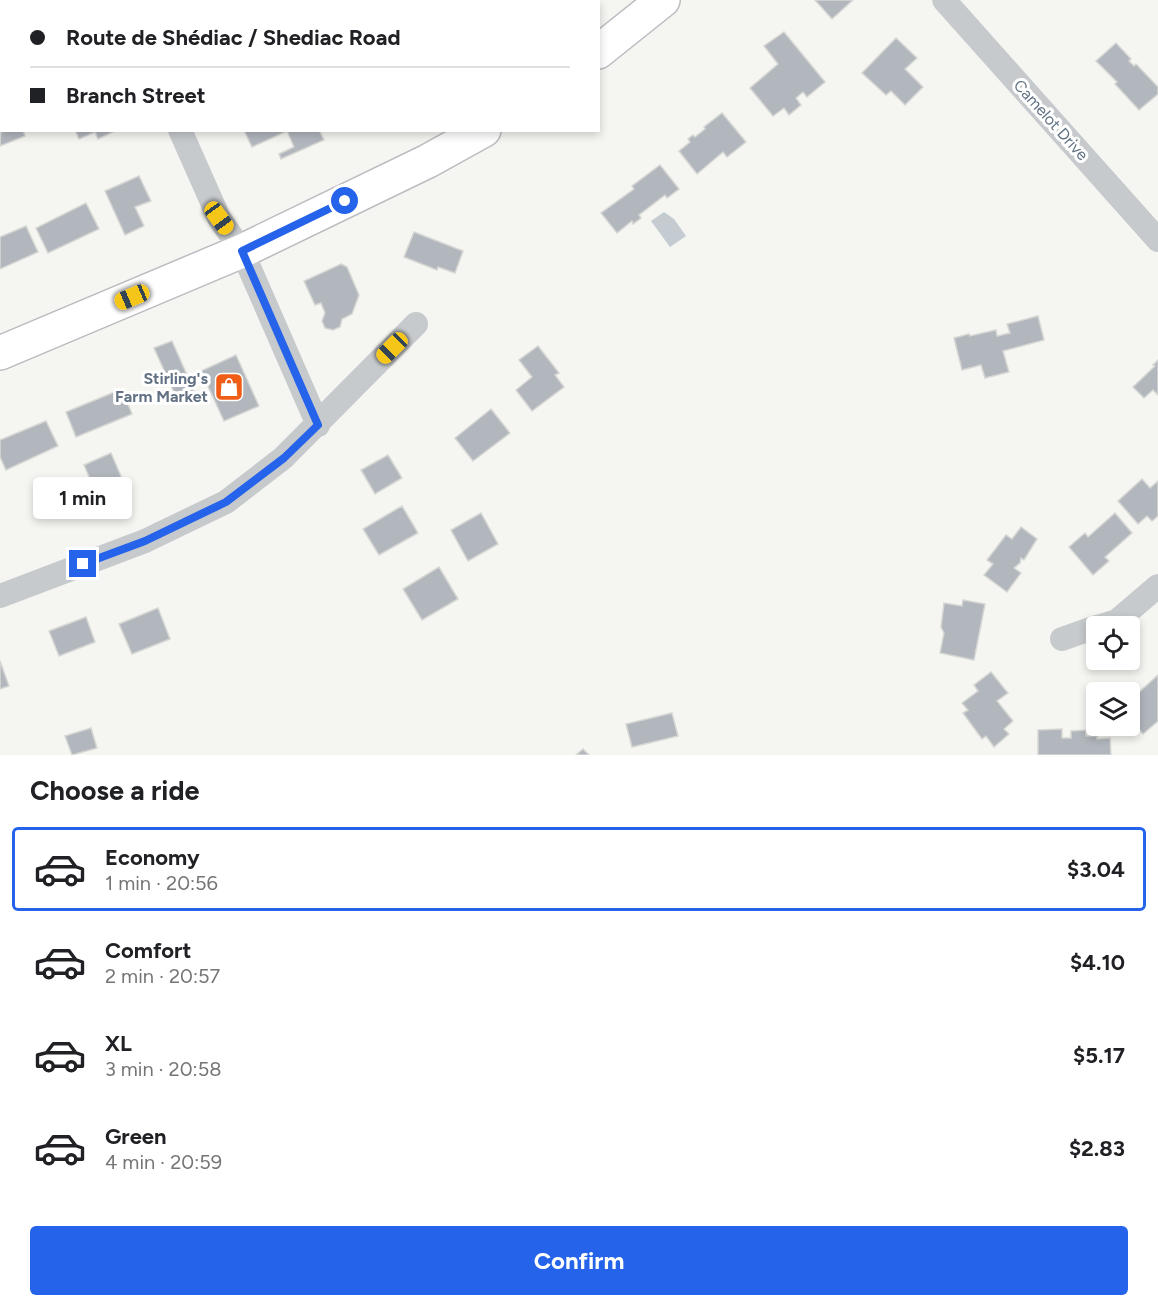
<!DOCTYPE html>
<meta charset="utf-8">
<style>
body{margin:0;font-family:Figtree,sans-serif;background:#f2f2f2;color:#202124;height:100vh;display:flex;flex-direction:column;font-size:22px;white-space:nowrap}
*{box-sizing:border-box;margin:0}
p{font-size:20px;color:#757577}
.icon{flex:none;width:33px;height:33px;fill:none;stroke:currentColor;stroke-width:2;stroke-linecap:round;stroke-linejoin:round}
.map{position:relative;height:755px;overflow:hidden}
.drawer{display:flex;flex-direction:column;background:#fff;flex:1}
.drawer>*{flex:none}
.hud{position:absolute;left:0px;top:0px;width:600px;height:132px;box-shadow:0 3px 9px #0003;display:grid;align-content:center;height:132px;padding:0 30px;background:#fff}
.fabs{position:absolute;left:1086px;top:616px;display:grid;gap:12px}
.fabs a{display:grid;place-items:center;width:54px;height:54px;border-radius:6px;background:#fff;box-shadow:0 3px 9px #0003;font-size:30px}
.end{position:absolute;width:27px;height:27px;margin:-14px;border:8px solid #2563eb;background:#fff;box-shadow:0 0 0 3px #fff}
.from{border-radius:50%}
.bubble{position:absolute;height:42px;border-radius:6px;background:#fff;box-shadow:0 3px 9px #0003;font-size:20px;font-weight:700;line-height:42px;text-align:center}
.car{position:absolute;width:18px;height:36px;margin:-18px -9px;border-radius:8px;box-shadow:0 0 4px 2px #0007;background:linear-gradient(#f5c518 24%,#345 0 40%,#f5c518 0 76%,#345 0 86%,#f5c518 0)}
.hud b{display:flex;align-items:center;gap:21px;height:57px;font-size:22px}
.hud b+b{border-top:2px solid #e0e0e0}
.hud i{width:15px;height:15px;background:#202124}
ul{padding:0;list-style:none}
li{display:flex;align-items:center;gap:18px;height:84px;margin:0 12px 9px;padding:0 18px;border:3px solid transparent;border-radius:6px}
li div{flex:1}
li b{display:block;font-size:22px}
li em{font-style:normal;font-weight:700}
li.on{border-color:#2563eb}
li>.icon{width:54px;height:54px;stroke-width:1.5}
h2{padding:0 30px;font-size:27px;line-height:72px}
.cta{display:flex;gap:12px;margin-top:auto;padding:12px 30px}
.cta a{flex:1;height:69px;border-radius:6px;background:#2563eb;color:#fff;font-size:24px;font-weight:700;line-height:69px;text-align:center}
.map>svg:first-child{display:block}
.water{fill:#c4ccd2}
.building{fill:#b1b7bd;stroke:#d6d6d4;stroke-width:1.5}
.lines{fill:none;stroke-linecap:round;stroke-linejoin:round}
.primary-casing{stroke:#b9bcc0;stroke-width:36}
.minor{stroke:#c7cacd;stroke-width:24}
.primary{stroke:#fff;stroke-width:33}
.route{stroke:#2563eb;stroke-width:8}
.labels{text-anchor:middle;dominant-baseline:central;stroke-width:6;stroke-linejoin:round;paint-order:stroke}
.street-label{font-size:16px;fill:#627284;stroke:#fff}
.poi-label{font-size:16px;font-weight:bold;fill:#627284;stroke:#fff;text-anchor:end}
</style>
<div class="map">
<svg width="1158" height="755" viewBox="0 0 1158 755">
<rect width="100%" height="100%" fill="#f5f5f1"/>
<!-- water -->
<polygon class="water" points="664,212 674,219 686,236 670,247 651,221"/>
<!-- building -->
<g class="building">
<polygon points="183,0 218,0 219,2 183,2"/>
<polygon points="815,0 853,0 832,19"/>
<polygon points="784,32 825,82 807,97 803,92 796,98 801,105 789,115 784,108 773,116 750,88 778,64 764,46"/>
<polygon points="896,38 917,58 905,69 923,87 905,105 891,91 886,95 862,73"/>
<polygon points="1116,43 1131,59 1129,61 1134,66 1136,64 1158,87 1158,94 1139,110 1115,84 1117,82 1096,61"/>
<polygon points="2,110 2,130 23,130 25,136 0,146"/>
<polygon points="722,113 746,142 727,157 723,152 697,174 679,151 690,142 688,139 693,135 695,137 705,129 704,127"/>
<polygon points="75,130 117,130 98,139 95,132 79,139"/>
<polygon points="244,130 319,130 324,140 281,159 279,154 294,147 287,131 252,147"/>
<polygon points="660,165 679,189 667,198 665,195 639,215 641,218 633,224 632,221 617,233 601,213 634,189 632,186"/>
<polygon points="139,176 151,201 135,207 144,226 125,235 105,191"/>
<polygon points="86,203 99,229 48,253 36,228"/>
<polygon points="26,226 38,252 0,269 0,237"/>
<polygon points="414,232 463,251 455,273 438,267 437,270 404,257"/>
<polygon points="341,264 347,267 359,295 352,314 342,319 340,327 333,330 325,328 322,321 325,313 321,303 315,305 304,281"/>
<polygon points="1038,316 1044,340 1003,351 1009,372 985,378 981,365 962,370 954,338 969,334 970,336 996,330 997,336 1010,333 1007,324"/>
<polygon points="172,341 194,391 177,399 154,348"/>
<polygon points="538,346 559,373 555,375 564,387 532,411 516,390 532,377 519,360"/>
<polygon points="236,355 259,406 224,421 201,371"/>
<polygon points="1158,360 1158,395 1153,390 1144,398 1133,387 1155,366 1153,365"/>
<polygon points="122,389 132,414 76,437 66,412"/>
<polygon points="491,409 510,433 473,461 455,438"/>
<polygon points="46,421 58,446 6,470 0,457 0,440"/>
<polygon points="111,453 124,483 97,495 84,465"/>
<polygon points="388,455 402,478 375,494 361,470"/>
<polygon points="1142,479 1150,488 1158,481 1158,516 1152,521 1147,516 1138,524 1118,501"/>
<polygon points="402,506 418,533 379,555 363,529"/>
<polygon points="481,513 498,544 468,561 451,530"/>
<polygon points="1115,513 1132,533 1105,557 1109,561 1093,575 1069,547 1085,533 1088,537"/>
<polygon points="1021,527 1037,539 1024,560 1021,558 1020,563 1014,568 1021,573 1007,592 984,575 993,564 987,560 1006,535 1012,539"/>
<polygon points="439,567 458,599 422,620 403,589"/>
<polygon points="963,600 985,604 974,660 940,653 944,633 941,627 944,603 962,606"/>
<polygon points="158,608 170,639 132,654 119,624"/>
<polygon points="86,617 95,642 59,656 49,631"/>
<polygon points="0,661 9,686 0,689"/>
<polygon points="991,672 1008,693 997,701 1013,721 1004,729 1009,734 994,747 986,736 982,739 963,713 968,710 962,703 978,691 974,685"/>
<polygon points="1158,675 1158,721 1143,734 1130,719 1130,697 1134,693 1136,695"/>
<polygon points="672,713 678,736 632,747 626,724"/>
<polygon points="91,728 97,748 72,755 65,736"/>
<polygon points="1062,729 1062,738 1071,738 1071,731 1086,730 1086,736 1097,736 1097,739 1110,738 1111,755 1038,755 1038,730"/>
<polygon points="583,749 589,755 576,755"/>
</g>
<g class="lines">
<!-- primary casing -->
<g class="primary-casing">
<g id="primary">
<polyline points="598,52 663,0"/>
<polyline points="0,353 242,251 428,161 484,130"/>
</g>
</g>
<!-- minor -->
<g class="minor">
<polyline points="123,0 123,2"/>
<polyline points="944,0 1158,240"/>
<polyline points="0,56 2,55"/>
<polyline points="180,130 219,218 242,251 318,425"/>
<polyline points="0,596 145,541 226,502 283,458 416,324"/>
<polyline points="1098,627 1117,621 1158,586"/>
<polyline points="1062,639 1096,627"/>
</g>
<!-- primary -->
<use href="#primary" class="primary"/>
</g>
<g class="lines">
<!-- route -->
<polyline class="route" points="83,564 145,541 226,502 284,458 318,425 242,251 345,201"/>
</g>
<!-- icons -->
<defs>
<g id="shop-square" transform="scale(1.5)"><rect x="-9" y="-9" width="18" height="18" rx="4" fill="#ef5d16" stroke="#fff"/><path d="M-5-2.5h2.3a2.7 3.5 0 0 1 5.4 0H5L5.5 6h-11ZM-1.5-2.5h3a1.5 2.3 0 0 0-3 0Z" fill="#fff"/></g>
</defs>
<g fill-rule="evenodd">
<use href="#shop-square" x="229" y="387"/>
</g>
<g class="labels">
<!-- street labels -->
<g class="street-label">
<text transform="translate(1051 120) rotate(48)">Camelot Drive</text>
</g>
<!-- poi labels -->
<g class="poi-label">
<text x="208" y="378">Stirling's<tspan x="208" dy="18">Farm Market</tspan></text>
</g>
</g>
</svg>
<div class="fabs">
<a><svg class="icon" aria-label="locate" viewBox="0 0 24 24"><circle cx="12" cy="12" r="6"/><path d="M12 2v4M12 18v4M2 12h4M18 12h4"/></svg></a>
<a><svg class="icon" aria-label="layers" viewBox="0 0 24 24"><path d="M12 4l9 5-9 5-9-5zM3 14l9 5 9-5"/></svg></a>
</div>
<i class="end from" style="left:345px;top:201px"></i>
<i class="end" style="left:83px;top:564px"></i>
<div class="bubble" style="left:33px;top:477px;width:99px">1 min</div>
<i class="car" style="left:219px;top:218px;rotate:144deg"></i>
<i class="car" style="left:132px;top:297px;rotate:247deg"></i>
<i class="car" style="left:392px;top:348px;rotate:225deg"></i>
<div class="hud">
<b><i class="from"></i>Route de Shédiac / Shediac Road</b>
<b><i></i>Branch Street</b>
</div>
</div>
<section class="drawer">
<h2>Choose a ride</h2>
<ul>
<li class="on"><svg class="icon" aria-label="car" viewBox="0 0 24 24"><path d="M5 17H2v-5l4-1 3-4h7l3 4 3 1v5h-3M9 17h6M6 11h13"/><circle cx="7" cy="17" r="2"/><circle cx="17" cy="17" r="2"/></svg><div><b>Economy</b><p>1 min · 20:56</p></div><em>$3.04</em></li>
<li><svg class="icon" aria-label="car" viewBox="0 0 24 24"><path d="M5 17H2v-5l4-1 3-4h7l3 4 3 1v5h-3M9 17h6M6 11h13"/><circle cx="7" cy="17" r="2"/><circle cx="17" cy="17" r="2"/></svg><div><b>Comfort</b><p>2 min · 20:57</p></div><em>$4.10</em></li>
<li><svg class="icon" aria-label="car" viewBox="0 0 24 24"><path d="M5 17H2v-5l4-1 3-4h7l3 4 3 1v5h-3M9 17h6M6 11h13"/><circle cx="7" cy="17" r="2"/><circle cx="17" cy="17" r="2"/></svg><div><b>XL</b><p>3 min · 20:58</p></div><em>$5.17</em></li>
<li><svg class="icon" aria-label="car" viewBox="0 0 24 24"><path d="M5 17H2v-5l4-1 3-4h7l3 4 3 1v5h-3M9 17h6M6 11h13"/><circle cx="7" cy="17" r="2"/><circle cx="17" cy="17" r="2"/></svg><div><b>Green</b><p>4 min · 20:59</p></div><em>$2.83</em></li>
</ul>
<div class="cta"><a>Confirm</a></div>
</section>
